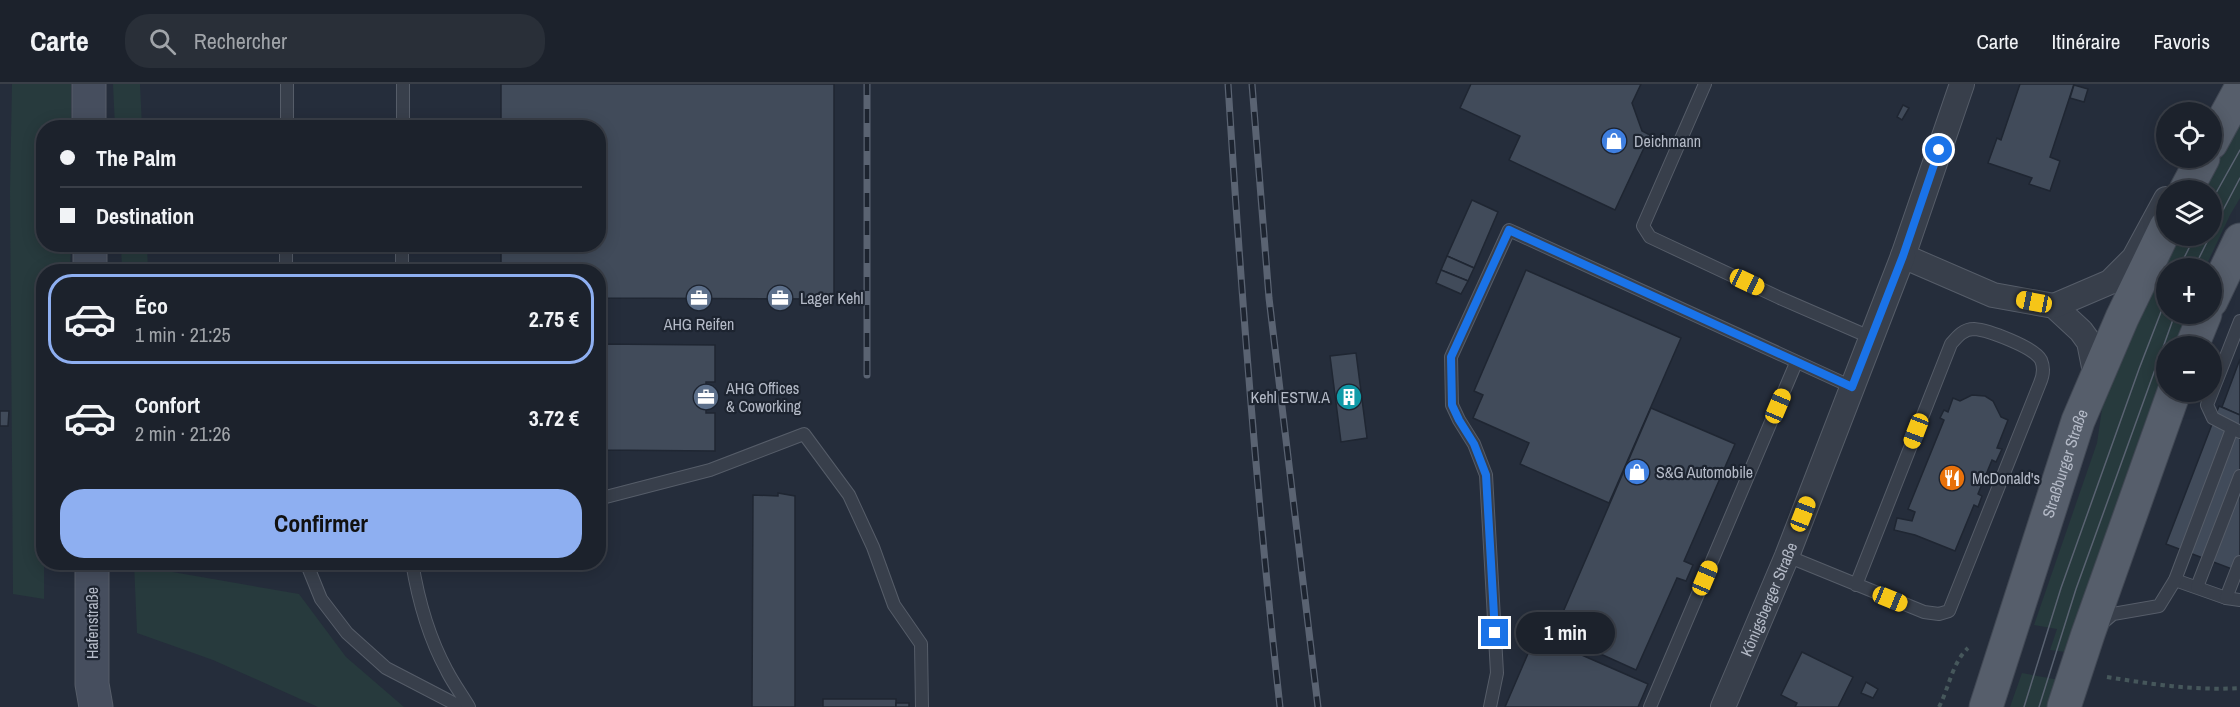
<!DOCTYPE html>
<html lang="fr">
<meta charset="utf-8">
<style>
body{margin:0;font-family:"Archivo Narrow",sans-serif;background:#292f38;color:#f1f3f6;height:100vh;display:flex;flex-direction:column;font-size:22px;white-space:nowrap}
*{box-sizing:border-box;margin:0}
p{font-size:20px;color:#a0a4a9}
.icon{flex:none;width:33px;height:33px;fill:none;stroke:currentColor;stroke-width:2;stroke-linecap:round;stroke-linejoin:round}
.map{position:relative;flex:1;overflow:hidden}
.drawer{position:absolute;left:36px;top:180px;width:570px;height:306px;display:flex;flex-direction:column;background:#1c222c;border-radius:24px;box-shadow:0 3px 15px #0003,0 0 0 2px #3a3f48}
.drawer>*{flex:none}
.banner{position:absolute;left:36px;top:36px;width:570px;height:132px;border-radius:24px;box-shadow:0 3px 15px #0003,0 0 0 2px #3a3f48;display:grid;align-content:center;height:132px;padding:0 24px;background:#1c222c}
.tools{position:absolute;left:2156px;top:18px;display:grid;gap:12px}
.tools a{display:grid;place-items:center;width:66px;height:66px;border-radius:50%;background:#1c222c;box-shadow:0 3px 15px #0003,0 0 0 2px #3a3f48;font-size:30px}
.end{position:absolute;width:27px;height:27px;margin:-14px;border:8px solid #1a73e8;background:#fff;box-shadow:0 0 0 3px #fff}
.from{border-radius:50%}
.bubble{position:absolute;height:42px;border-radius:21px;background:#1c222c;box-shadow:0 3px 15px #0003,0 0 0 2px #3a3f48;font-size:20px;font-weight:700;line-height:42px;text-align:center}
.car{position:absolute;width:18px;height:36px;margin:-18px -9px;border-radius:8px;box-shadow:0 0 4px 2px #0007;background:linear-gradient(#f5c518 24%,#345 0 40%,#f5c518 0 76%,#345 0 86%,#f5c518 0)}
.banner b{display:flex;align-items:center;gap:21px;height:57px;font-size:22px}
.banner b+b{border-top:2px solid #3a3f48}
.banner i{width:15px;height:15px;background:#f1f3f6}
ul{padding:10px 0 0;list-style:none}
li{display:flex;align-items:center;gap:18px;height:90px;margin:0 12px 9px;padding:0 12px;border:3px solid transparent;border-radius:24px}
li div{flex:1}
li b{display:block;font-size:22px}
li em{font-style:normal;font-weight:700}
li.active{border-color:#8eaff1}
li>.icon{width:54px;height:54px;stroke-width:1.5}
.action{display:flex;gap:12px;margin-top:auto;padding:12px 24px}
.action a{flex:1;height:69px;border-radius:24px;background:#8eaff1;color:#111;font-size:24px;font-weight:700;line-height:69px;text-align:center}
header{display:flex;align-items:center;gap:36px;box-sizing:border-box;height:84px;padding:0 30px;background:#1c222c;border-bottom:2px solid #3a3f48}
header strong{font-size:28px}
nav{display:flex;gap:33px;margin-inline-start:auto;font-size:21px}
.search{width:420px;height:54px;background:#292f38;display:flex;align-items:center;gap:15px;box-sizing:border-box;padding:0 21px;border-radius:24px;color:#a0a4a9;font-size:22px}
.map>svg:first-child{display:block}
.green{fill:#273a3d}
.building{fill:#414b5a;stroke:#1f2632;stroke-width:1.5}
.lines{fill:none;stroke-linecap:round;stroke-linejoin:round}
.lane-casing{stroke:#565d69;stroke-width:14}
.street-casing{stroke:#565d69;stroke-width:26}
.secondary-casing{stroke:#565d69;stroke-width:35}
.primary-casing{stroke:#414854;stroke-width:35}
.path{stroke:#46575b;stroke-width:4;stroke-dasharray:4.5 4.5;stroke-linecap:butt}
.lane{stroke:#383f4b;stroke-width:12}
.street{stroke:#383f4b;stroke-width:24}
.secondary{stroke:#464e5e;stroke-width:33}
.primary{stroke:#565e6b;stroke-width:33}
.tram{stroke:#5a6372;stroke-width:1.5}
.rail-casing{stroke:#5a6372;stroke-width:7}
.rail{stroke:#1d2430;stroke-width:4.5;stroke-dasharray:14;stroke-linecap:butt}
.route{stroke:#1a73e8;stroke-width:8}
.labels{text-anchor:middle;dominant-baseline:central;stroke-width:4.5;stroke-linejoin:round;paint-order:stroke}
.poi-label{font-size:16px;fill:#b4bac7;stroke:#1d2430;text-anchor:start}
.street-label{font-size:16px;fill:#b4bac7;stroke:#1d2430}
</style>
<header>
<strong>Carte</strong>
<div class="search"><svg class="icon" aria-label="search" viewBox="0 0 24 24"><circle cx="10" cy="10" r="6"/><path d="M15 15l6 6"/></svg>Rechercher</div>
<nav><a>Carte</a><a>Itinéraire</a><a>Favoris</a></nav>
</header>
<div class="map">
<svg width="2240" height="623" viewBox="0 0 2240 623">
<rect width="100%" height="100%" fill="#252d3b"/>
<!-- green -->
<g class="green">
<polygon points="12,0 71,0 71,43 44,44 44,160 71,161 70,187 44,188 44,515 13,510 10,107"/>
<polygon points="113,0 140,0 142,43 115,43"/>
<polygon points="2240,28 2240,114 2230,131 2205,184 2166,184 2166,230 2187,230 2174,262 2166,262 2166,283 2144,341 2066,568 2050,566 2057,545 2034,541 2097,359 2103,318 2170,152 2211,152 2211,106 2195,106"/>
<polygon points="121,161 147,161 148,187 122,187"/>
<polygon points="134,479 160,479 161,486 299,510 346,573 404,623 318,623 213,576 137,549"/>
<polygon points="2022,589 2059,596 2051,623 2010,623"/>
</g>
<!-- building -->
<g class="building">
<polygon points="501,0 834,0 834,215 598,214 598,188 487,188 501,187 501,160 598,160 598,44 501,44"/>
<polygon points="1471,0 1641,0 1632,19 1642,47 1650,51 1615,126 1509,76 1520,52 1460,24"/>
<polygon points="2020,0 2074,0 2050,73 2060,77 2050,107 2029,100 2032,94 1988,79 1997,54 2001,56"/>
<polygon points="2074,1 2088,5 2084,18 2070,14"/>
<polygon points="1903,21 1909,24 1902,36 1897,33"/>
<polygon points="1472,116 1498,128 1474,184 1447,172"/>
<polygon points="1447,172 1474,184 1468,197 1441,186"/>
<polygon points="1441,186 1468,197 1461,210 1436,199"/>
<polygon points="1526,186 1681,254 1609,419 1520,380 1529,359 1473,334 1483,311 1474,307"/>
<polygon points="598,260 715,261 715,298 706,298 706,329 715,329 715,367 598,366"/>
<polygon points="1356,269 1367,354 1341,358 1330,272"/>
<polygon points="2240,275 2240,331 2222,323"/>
<polygon points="1972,311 1985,312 1993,317 2001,333 2008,336 1997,364 2002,365 1996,378 1992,376 1978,410 1982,412 1978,423 1974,421 1955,467 1915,451 1894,446 1897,434 1912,437 1915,428 1908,425 1944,336 1940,334 1944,326 1948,328 1953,314 1960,317"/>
<polygon points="2219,322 2240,331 2240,488 2166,460"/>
<polygon points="1651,324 1735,360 1684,477 1693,481 1686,497 1677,494 1636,586 1554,549"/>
<polygon points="0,327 9,327 8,342 0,342"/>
<polygon points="778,409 795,412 795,623 752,623 753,411 778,412"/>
<polygon points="1536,551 1648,600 1638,623 1505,623"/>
<polygon points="1802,568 1853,593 1838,623 1795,623 1797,619 1781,611"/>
<polygon points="1866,598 1878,605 1873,614 1861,609"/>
<rect x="823" y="615" width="73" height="8"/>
<rect x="896" y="619" width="13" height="4"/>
</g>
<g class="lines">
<!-- lane casing -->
<g class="lane-casing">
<g id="lane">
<polyline points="1705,0 1643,142 1650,153 1780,214 1872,254"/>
<polyline points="287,44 287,0"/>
<polyline points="403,44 403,0"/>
<polyline points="286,188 286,160"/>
<polyline points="402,188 402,160"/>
<polyline points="2240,237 2207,321 2213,334 2240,348"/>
<polyline points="598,415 710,386 804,350 849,411 873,463 894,521 921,560 922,623"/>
<path d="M1787 472 1924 528 1939 530 1949 527 2040 299C2043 292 2044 283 2041 276 2034 263 1988 246 1974 245 1963 245 1957 253 1951 260L1856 501"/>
<polyline points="306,478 321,515 347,549 386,584 461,623"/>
<path d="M412 478C418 515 429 554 447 587 453 599 462 611 469 623"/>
<polyline points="2175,496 2226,514 2240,516"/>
<polyline points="2197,503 2240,392"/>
<polyline points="2226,514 2240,478"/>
<polyline points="2101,540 2113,530 2159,522 2175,496 2232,345"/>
<polyline points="1490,623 1497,589 1486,391 1474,360 1459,336 1452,321 1451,273 1509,146 1852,303"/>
<polyline points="1650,623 1796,279"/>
</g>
</g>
<!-- street casing -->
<g class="street-casing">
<g id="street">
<polyline points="1962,0 1903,172 1993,211 2054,222 2081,247 2089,258 2096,293"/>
<polyline points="2054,222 2110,198 2134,174 2166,115"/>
<path id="s1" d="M1723 623 1787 472 1903 172"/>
</g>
</g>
<!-- secondary casing -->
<g class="secondary-casing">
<g id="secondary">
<polyline points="89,0 89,44"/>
<polyline points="90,160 90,188"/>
<polyline points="92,478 92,600 96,623"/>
</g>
</g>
<!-- primary casing -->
<g class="primary-casing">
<g id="primary">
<polyline points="2211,59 2240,6"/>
<polyline points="2186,106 2203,74"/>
<polyline points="2211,217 2240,156"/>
<polyline points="2192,262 2205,230"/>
<path id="s2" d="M1986 623 2078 337 2122 234 2166 143"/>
<polyline points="2064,623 2088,550 2174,308"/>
</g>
</g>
<!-- path -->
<g class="path">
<path d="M2107 593C2151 600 2195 607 2240 604"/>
<path d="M1939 623C1949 604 1952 579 1968 564"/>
</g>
<!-- lane -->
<use href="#lane" class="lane"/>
<!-- street -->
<use href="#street" class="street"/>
<!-- secondary -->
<use href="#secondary" class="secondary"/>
<!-- primary -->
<use href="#primary" class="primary"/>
<!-- tram -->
<g class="tram">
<polyline points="2211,118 2240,66"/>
<polyline points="2211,149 2240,94"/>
<polyline points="2179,184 2195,152"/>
<polyline points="2194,184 2210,152"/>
<polyline points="2024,623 2061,504 2139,285 2166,215"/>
<polyline points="2039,623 2076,505 2175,230"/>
</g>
<!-- rail casing -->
<g class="rail-casing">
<g id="rail">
<path d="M1228 0C1241 208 1257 416 1280 623"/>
<polyline points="1252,0 1269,214 1318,623"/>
<polyline points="867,291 867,0"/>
</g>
</g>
<!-- rail -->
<use href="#rail" class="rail"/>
</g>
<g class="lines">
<!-- route -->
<polyline class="route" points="1495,549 1486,391 1474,360 1459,336 1452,321 1451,273 1509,146 1852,303 1903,172 1939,66"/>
</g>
<!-- icons -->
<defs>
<g id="shop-disc" transform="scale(1.35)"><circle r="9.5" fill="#3f7fe0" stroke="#1d2430"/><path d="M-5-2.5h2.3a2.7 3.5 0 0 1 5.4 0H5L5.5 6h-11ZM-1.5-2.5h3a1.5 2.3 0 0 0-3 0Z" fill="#fff"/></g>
<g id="office-disc" transform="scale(1.35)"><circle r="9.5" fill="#5c6f8a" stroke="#1d2430"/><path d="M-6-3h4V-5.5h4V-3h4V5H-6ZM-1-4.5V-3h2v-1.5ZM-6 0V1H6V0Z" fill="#fff"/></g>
<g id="building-disc" transform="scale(1.35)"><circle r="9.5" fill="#0f9aa8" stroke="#1d2430"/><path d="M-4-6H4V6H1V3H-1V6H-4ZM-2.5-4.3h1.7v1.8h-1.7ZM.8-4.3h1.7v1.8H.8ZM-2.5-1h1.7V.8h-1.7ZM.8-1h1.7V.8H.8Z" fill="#fff"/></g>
<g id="restaurant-disc" transform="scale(1.35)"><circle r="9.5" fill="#e8710a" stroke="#1d2430"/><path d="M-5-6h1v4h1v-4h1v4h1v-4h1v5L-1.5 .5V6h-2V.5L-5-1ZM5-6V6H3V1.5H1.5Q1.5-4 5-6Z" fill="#fff"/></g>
</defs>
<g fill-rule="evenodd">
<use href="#shop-disc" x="1614" y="57"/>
<use href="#office-disc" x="699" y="214"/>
<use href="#office-disc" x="780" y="214"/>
<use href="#office-disc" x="706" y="313"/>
<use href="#building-disc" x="1349" y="313"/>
<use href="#shop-disc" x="1637" y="388"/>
<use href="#restaurant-disc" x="1952" y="394"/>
</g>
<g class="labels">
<!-- poi labels -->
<g class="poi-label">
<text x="1634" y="57">Deichmann</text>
<text x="800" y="214">Lager Kehl</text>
<text x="699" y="240" text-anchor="middle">AHG Reifen</text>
<text x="726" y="304">AHG Offices<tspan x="726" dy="18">&amp; Coworking</tspan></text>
<text x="1330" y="313" text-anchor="end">Kehl ESTW.A</text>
<text x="1656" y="388">S&amp;G Automobile</text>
<text x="1972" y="394">McDonald's</text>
</g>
<!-- street labels -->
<g class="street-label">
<text stroke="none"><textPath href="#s2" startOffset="256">Straßburger Straße</textPath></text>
<text stroke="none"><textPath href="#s1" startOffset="117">Königsberger Straße</textPath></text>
<text transform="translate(92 539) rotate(-90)">Hafenstraße</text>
</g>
</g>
</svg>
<div class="tools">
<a><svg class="icon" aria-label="locate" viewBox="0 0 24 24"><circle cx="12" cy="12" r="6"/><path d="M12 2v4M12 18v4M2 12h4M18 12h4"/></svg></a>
<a><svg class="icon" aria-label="layers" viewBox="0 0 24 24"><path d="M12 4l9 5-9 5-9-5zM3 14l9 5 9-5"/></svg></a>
<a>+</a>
<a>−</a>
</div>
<i class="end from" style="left:1939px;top:66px"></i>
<i class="end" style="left:1495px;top:549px"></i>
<div class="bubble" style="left:1516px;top:528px;width:99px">1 min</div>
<i class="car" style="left:1747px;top:198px;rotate:115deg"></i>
<i class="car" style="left:2034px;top:218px;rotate:281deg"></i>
<i class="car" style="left:1778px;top:322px;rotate:23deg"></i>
<i class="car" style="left:1916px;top:347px;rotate:201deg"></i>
<i class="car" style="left:1803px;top:430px;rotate:21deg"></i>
<i class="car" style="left:1705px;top:494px;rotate:23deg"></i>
<i class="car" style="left:1890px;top:515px;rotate:112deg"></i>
<div class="banner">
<b><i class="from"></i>The Palm</b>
<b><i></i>Destination</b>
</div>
<section class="drawer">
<ul>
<li class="active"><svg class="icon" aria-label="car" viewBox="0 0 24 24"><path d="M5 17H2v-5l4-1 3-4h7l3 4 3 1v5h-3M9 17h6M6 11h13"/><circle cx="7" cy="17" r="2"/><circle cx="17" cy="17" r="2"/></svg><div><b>Éco</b><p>1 min · 21:25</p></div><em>2.75 €</em></li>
<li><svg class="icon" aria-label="car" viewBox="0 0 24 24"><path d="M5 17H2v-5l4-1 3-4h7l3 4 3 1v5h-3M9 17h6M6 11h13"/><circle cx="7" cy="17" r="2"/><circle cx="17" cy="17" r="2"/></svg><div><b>Confort</b><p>2 min · 21:26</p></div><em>3.72 €</em></li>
</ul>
<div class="action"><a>Confirmer</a></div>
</section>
</div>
